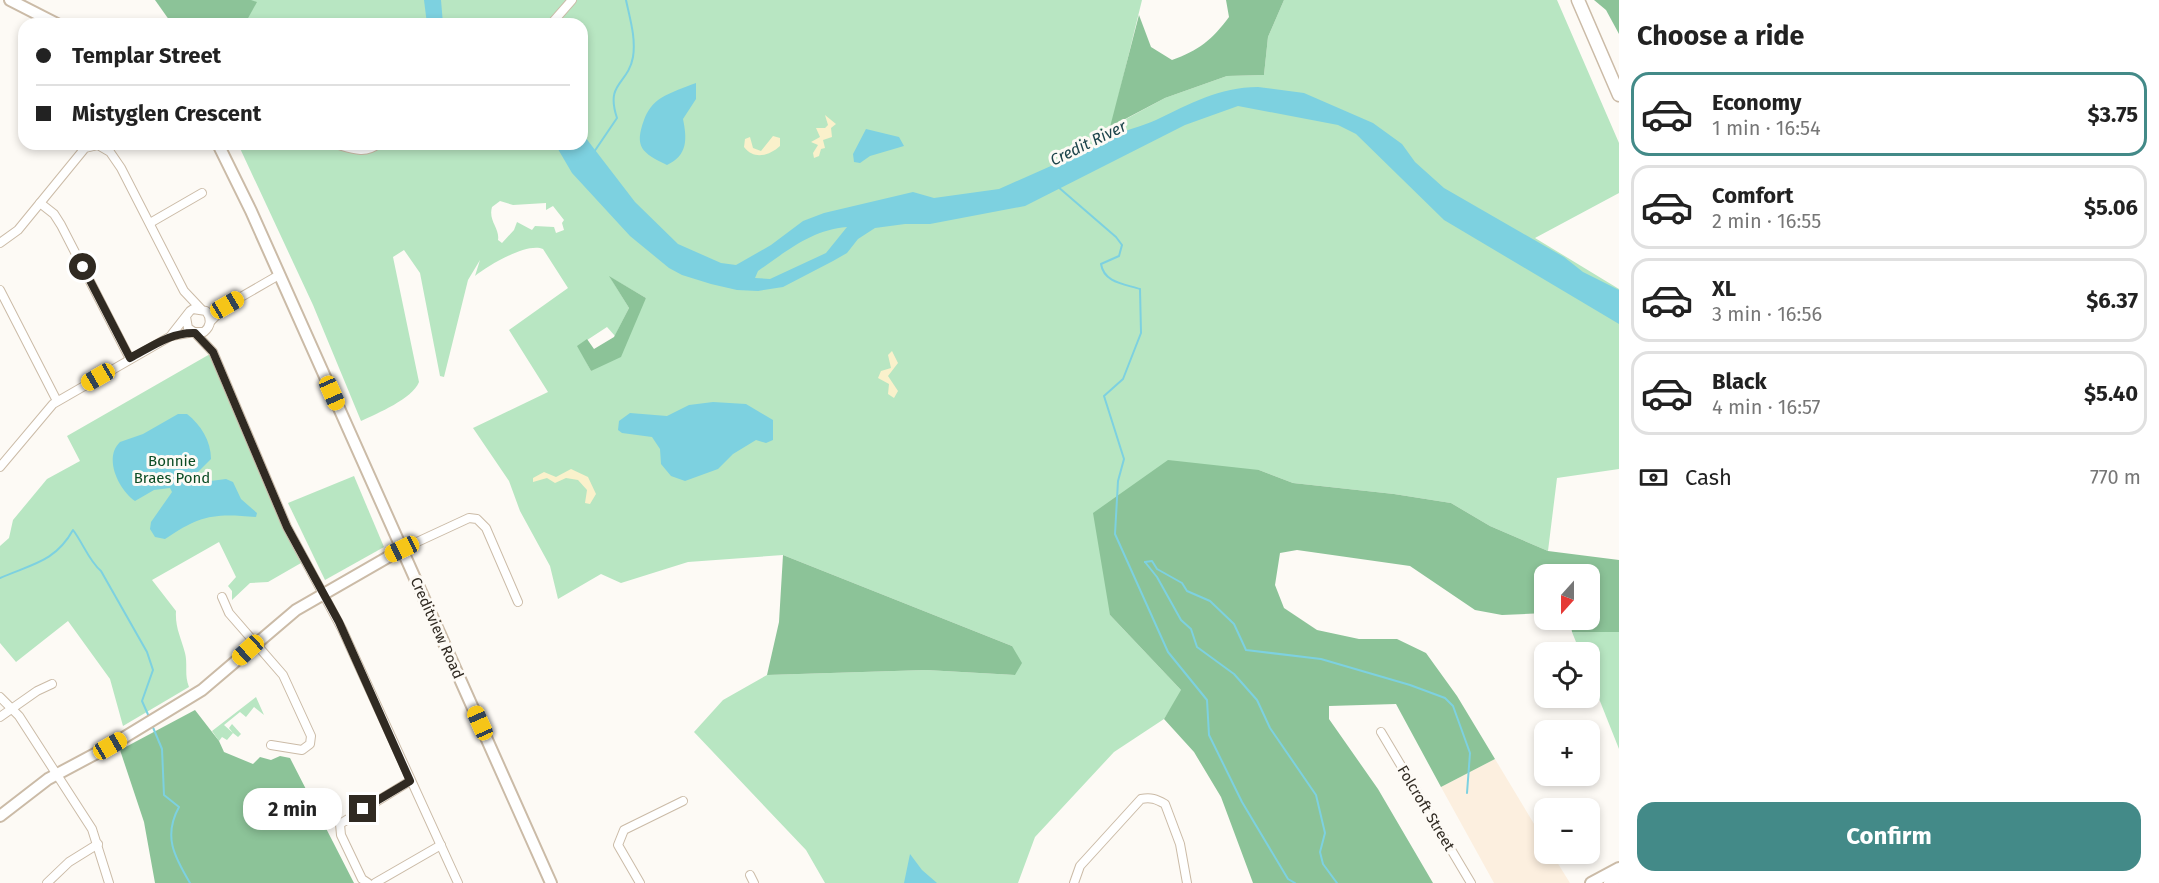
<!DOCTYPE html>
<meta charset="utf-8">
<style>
body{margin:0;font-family:"Fira Sans",sans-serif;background:#f6f6f6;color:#222;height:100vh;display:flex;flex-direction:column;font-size:22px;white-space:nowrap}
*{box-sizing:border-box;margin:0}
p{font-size:20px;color:#767676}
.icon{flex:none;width:33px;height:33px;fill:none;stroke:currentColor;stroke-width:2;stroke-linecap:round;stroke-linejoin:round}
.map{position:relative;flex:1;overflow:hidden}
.side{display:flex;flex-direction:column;background:#fff;width:540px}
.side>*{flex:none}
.guide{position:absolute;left:18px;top:18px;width:570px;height:132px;border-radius:18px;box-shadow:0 3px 9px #0003;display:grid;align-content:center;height:132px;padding:0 18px;background:#fff}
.needle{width:39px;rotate:201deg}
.controls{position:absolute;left:1534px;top:564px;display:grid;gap:12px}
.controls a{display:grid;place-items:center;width:66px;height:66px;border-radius:12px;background:#fff;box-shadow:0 3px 9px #0003;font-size:30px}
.end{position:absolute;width:27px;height:27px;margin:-14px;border:8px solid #302a22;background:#fff;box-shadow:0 0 0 3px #fff}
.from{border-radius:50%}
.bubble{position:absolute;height:42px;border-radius:18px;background:#fff;box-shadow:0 3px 9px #0003;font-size:20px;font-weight:700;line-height:42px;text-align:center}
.car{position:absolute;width:18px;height:36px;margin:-18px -9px;border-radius:8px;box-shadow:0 0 4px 2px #0007;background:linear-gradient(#f5c518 24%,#345 0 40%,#f5c518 0 76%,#345 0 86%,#f5c518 0)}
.guide b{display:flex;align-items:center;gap:21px;height:57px;font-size:22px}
.guide b+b{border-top:2px solid #e0e0e0}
.guide i{width:15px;height:15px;background:#222}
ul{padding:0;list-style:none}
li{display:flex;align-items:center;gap:18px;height:84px;margin:0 12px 9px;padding:0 6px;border:3px solid #e0e0e0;border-radius:18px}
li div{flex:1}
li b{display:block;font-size:22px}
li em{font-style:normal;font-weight:700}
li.active{border-color:#438a88}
li>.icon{width:54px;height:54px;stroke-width:1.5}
h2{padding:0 18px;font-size:27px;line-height:72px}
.pay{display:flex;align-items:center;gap:15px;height:66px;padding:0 18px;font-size:22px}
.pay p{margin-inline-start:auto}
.cta{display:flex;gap:12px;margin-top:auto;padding:12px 18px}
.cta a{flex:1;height:69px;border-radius:18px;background:#438a88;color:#fff;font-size:24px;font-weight:700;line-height:69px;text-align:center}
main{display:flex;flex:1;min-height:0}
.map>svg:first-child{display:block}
.built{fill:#fcefdf}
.green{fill:#b8e6c2;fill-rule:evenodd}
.forest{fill:#8cc398}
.sand{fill:#faf1cb}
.water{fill:#7dd1e0;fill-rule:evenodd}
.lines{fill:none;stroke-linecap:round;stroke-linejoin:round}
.stream{stroke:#7dd1e0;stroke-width:2}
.street-casing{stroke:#cbbba7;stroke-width:10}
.secondary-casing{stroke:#cbbba7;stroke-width:14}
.primary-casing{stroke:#cbbba7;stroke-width:15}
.street{stroke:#fff;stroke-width:8}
.secondary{stroke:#fff;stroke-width:10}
.primary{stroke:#fff;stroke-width:12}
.route{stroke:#302a22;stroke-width:8}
.labels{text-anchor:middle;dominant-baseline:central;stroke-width:6;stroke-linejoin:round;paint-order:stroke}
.park-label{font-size:15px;fill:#0a4b23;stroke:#fdfaf5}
.street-label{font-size:15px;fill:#302a22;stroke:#fdfaf5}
.water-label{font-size:16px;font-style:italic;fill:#1d444b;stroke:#fdfaf5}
</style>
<main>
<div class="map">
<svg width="1619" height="883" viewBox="0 0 1619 883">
<rect width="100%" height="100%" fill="#fdfaf5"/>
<!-- built -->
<polygon class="built" points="1495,759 1545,842 1545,854 1552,854 1570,883 1494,883 1441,787"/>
<!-- green -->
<g class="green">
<path d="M173 0H1142L1111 127 1165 98 1227 76 1264 75 1268 37 1284 0H1557L1619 143V193L1535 238 1619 289V469L1557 478 1548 551 1490 526 1451 503 1394 494 1293 483 1259 470 1110 615 1182 691 1164 719 1114 752 1035 837 1018 883H825L806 850 694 732 723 700 767 675 926 670 1015 675 1012 646 783 555 688 562 621 583 601 574 558 599 550 566 520 511 509 481 473 428 548 392 509 330 568 288 543 249C527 242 487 266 475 276L480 260 468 280 444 377 440 376 420 273 404 250 393 257 419 382C412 399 378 413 361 421L313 305 238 144H582V24H183ZM500 201 513 205 546 203V210L553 206 564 220 562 223 564 230 556 233 554 227 535 226 532 230 517 222 514 230 502 243 498 240C500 228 488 221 492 207ZM610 277 646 298 591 371 578 346 607 327 615 336 629 308Z"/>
<path d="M210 354 284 530 301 563 268 582 250 583 232 600V591L228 586 236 577 219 542 152 580 176 611C175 628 181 637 185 653 188 665 184 675 189 687L123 726 110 679 68 621 16 662 0 643V546L9 538 13 520 47 479 80 461 67 436Z"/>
<polygon points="354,476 384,547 325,580 288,503"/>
<polygon points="1572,632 1619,632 1619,749 1590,676 1590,652 1580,652"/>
<polygon points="256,697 264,715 254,707 246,717 240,712 224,725 233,733 229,728 232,724 241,734 238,737 233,733 227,740 222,737 219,741 212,731"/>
</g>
<!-- forest -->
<g class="forest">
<polygon points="155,0 251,0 257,2 247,20 222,24 172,24"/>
<path d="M1226 0H1284L1268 37 1264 75 1227 76 1165 98 1110 127 1139 15 1151 47 1172 60C1198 51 1213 39 1229 17Z"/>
<polygon points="1594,0 1619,0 1619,34 1606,10"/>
<polygon points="609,276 646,298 621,357 591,371 577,346 587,339 594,349 614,337 629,308"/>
<polygon points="1168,460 1259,470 1293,483 1394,494 1451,503 1490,526 1548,551 1619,560 1619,632 1572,632 1570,620 1590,620 1590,574 1545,574 1545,613 1502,615 1475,610 1410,566 1297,550 1280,553 1275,585 1284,608 1317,630 1359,639 1397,639 1426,653 1457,696 1495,759 1441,787 1396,704 1329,706 1329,719 1378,789 1433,883 1253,883 1221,797 1194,752 1164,719 1181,690 1110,615 1093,513"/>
<polygon points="783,555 1012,646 1022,663 1015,675 926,670 767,675 779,622"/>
<polygon points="195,710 219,741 224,752 253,764 260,757 271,760 280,756 290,758 354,883 155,883 144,822 120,750"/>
</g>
<!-- sand -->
<g class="sand">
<polygon points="825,115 836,124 831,128 832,137 823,140 825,148 821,149 819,156 814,158 813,153 818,145 811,142 820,137 816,128 825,128 828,125"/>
<path d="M773 136 780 138V146C769 156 754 160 744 147L745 139 750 137 753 148 761 151Z"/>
<polygon points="892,351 898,363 888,376 898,391 894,398 888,394 889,384 878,378 881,371 891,368 888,355"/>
<polygon points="571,469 588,477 596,494 590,504 585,503 587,490 578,480 566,478 555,483 547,478 533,482 533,478 544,472 556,477"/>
</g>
<!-- water -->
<g class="water">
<polygon points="424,0 441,0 443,24 427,24"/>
<path d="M696 83V99L683 119C687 139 688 155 667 165 642 153 634 147 644 120 647 111 653 103 661 98 671 92 685 87 696 83Z"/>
<path d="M1258 87 1304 93 1373 123 1402 144 1415 162 1444 188 1564 257 1583 272 1619 290V324L1444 220 1356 134 1338 125 1238 106 1185 125 1025 206 930 224H905L875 228 858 239 847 253 833 261 783 287 758 291 737 290 711 284 682 275 669 268 630 236 572 173 555 144H582V133L635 202 678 244 721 263 736 265 771 245 803 221 824 213 913 192 934 198 999 189 1114 138C1126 128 1142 127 1156 120 1190 104 1219 87 1258 87ZM847 227 826 253 770 279 755 278 758 271C787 251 811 230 847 227Z"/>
<polygon points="866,129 899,137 904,146 870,156 860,163 854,162 853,154"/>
<polygon points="713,402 746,404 773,420 773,440 766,443 756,440 733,454 718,469 685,481 671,476 661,464 660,449 652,437 622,433 618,430 619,421 630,413 667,416 689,405"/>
<path d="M178 414H187C201 425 211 441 211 459L195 475V483L226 479 233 482 241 499 257 513 256 517C214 513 200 515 165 539L155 537 150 529 151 522 172 492 170 488 154 490 135 501C119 490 103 458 120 442L143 434Z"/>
<polygon points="910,854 922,870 937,883 904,883"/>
</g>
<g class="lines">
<!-- stream -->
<g class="stream">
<path d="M594 152 617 118C605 82 628 85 633 57 636 38 630 19 626 0"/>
<path d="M1057 186 1116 237 1122 245 1119 256 1101 264C1104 283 1125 284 1140 289L1141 333 1123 379 1104 396 1124 459 1118 481 1115 534 1168 652 1207 700 1209 735 1242 802 1288 879 1295 883"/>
<polyline points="1145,562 1152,561 1157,569 1182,583 1187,591 1210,601 1234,624 1246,650 1321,659 1410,685 1445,698 1453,706 1470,753 1467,793"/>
<polyline points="1145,562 1157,577 1181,620 1191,629 1197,647 1234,674 1257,700 1270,728 1316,795 1325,833 1320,852 1323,864 1337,883"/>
<path d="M0 578C32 564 55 562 73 530 83 543 89 561 101 571L147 652 153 670 142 701 150 719"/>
<path d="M152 725 162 749 164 795 179 807C163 836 174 856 190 883"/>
</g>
<!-- street casing -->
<g class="street-casing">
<g id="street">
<polyline points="551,24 572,0"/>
<path d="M335 144C350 148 365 155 378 144"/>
<polyline points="40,203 54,214 61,225 130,359"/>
<polyline points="150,223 202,193"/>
<polyline points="0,243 18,230 85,148 98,145 110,152 121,168 184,291 201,309"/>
<polyline points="0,290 57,401"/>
<polyline points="210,322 227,305 279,275"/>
<polyline points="195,333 213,352 287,527 342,629 458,883"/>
<path d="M172 334 190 311 193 309 206 311C212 319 211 326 204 332H194L188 328 186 317"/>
<polyline points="0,467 53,404 171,336 194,332"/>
<polyline points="402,549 469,518 477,519 486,528 518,602"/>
<polyline points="222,597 229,613 283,675 311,736 310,744 302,750 271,745"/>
<polyline points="0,697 19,716 92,829 109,883"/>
<polyline points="0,717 37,691 52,684"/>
<polyline points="1381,732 1471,883"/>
<polyline points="750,875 754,883"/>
<polyline points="47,883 69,862 98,844"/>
<polyline points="368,883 362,879 341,835 340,824 410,781"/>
<polyline points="375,883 441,845"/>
<polyline points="640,883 618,845 624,830 683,801"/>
<path d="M1074 883 1080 866 1141 799C1151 797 1156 799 1165 804L1180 844 1187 883"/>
</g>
</g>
<!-- secondary casing -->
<g class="secondary-casing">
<g id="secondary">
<polyline points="10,0 57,24"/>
<polyline points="218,144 251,211 551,883"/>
<polyline points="0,816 48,779 110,746 202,690 296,610 402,549"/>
<polyline points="1591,883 1619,868"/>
<polyline points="1609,883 1619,877"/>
</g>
</g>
<!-- primary casing -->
<g class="primary-casing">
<polyline id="primary" points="1578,0 1619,95"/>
</g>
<!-- street -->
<use href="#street" class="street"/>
<!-- secondary -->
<use href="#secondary" class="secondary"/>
<!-- primary -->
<use href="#primary" class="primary"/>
</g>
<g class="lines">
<!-- route -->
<path class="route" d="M83 267 130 358C151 347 171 332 195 333L213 352 287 527 339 622 410 781 363 809"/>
</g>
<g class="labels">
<!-- park labels -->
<g class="park-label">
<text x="172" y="461">Bonnie<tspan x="172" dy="17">Braes Pond</tspan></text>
</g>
<!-- street labels -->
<g class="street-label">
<text transform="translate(437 628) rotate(66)">Creditview Road</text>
<text transform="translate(1426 808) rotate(59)">Folcroft Street</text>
</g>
<!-- water labels -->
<g class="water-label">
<text transform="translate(1088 143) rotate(-26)">Credit River</text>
</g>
</g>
</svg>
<div class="controls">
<a><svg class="needle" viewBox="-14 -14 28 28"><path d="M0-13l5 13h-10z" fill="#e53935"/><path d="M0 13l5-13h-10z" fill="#767676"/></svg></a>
<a><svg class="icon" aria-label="locate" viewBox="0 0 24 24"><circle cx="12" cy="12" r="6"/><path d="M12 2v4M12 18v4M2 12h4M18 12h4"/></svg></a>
<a>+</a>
<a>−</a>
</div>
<i class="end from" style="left:83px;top:267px"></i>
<i class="end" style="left:363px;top:809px"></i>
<div class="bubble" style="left:243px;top:788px;width:99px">2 min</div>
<i class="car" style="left:227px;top:305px;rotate:60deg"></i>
<i class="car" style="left:98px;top:377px;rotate:240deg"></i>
<i class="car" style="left:332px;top:393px;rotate:156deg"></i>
<i class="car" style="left:402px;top:549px;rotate:245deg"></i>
<i class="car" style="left:248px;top:650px;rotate:228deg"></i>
<i class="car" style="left:480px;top:723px;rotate:336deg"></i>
<i class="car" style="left:110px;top:746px;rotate:60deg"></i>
<div class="guide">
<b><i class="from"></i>Templar Street</b>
<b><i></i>Mistyglen Crescent</b>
</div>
</div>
<section class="side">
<h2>Choose a ride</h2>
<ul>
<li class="active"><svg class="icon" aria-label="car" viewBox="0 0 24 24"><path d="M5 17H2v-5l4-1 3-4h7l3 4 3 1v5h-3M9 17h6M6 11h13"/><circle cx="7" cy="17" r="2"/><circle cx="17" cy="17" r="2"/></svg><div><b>Economy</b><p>1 min · 16:54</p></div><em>$3.75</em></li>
<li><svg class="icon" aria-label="car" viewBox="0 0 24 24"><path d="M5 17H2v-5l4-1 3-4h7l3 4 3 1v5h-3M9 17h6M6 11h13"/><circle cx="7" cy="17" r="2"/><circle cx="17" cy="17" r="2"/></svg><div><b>Comfort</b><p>2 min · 16:55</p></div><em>$5.06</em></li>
<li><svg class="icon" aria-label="car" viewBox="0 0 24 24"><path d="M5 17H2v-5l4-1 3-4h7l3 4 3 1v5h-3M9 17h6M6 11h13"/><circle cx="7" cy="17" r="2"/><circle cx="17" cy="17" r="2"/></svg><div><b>XL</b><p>3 min · 16:56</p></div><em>$6.37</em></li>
<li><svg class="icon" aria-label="car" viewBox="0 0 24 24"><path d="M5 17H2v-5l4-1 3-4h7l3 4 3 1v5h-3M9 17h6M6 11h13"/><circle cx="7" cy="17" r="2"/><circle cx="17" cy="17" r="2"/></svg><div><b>Black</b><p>4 min · 16:57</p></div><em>$5.40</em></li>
</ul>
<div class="pay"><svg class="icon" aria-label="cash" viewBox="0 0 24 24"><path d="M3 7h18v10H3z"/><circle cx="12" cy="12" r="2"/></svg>Cash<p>770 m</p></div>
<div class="cta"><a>Confirm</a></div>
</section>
</main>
